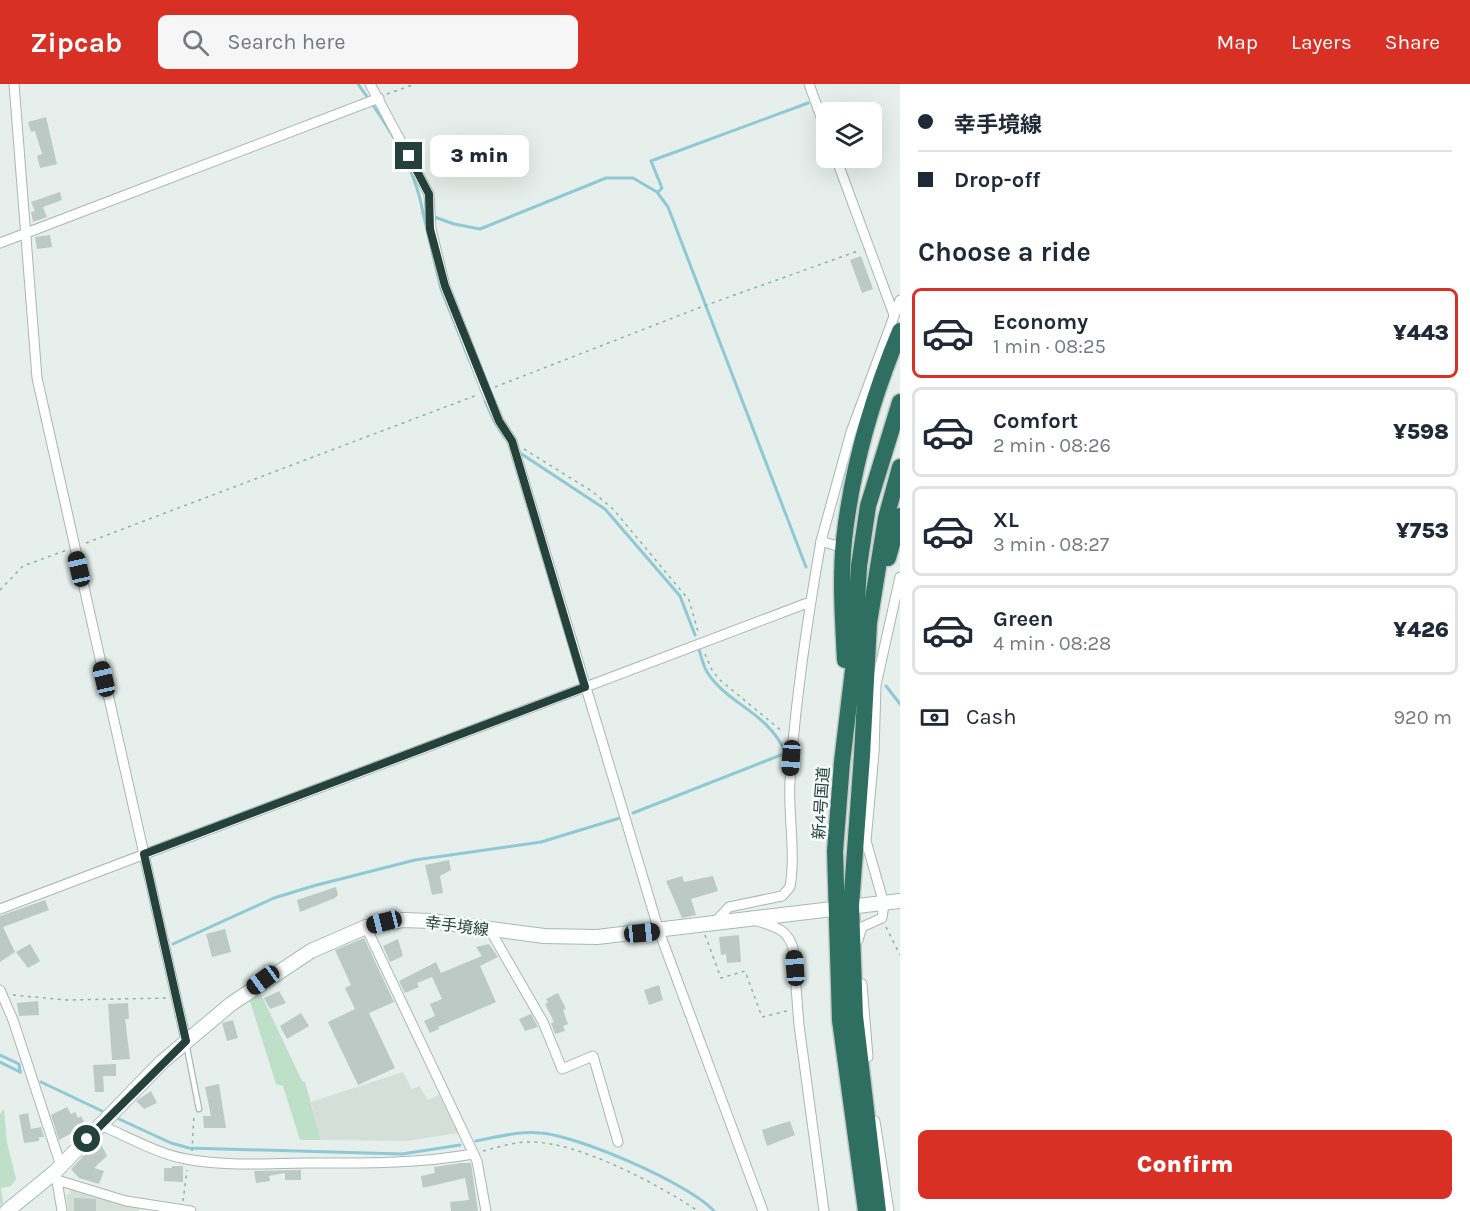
<!DOCTYPE html>
<meta charset="utf-8">
<style>
body{margin:0;font-family:Karla,"Noto Sans JP",sans-serif;background:#f6f6f7;color:#1f2937;height:100vh;display:flex;flex-direction:column;font-size:22px;white-space:nowrap}
*{box-sizing:border-box;margin:0}
p{font-size:20px;color:#747a83}
.icon{flex:none;width:33px;height:33px;fill:none;stroke:currentColor;stroke-width:2;stroke-linecap:round;stroke-linejoin:round}
.map{position:relative;flex:1;overflow:hidden}
.side{display:flex;flex-direction:column;background:#fff;width:570px}
.side>*{flex:none}
.top-card{display:grid;align-content:center;height:132px;padding:0 18px;background:#fff}
.controls{position:absolute;left:816px;top:18px;display:grid;gap:12px}
.controls a{display:grid;place-items:center;width:66px;height:66px;border-radius:9px;background:#fff;box-shadow:0 6px 24px #0002;font-size:30px}
.end{position:absolute;width:27px;height:27px;margin:-14px;border:8px solid #24423a;background:#fff;box-shadow:0 0 0 3px #fff}
.from{border-radius:50%}
.bubble{position:absolute;height:42px;border-radius:9px;background:#fff;box-shadow:0 6px 24px #0002;font-size:20px;font-weight:800;line-height:42px;text-align:center}
.car{position:absolute;width:18px;height:36px;margin:-18px -9px;border-radius:8px;box-shadow:0 0 4px 2px #0007;background:linear-gradient(#222 24%,#8ab4d8 0 40%,#222 0 76%,#8ab4d8 0 86%,#222 0)}
.top-card b{display:flex;align-items:center;gap:21px;height:57px;font-size:22px}
.top-card b+b{border-top:2px solid #e0e1e3}
.top-card i{width:15px;height:15px;background:#1f2937}
ul{padding:0;list-style:none}
li{display:flex;align-items:center;gap:18px;height:90px;margin:0 12px 9px;padding:0 6px;border:3px solid #e0e1e3;border-radius:9px}
li div{flex:1}
li b{display:block;font-size:22px}
li em{font-style:normal;font-weight:800}
li.on{border-color:#d93025}
li>.icon{width:54px;height:54px;stroke-width:1.5}
h2{padding:0 18px;font-size:27px;line-height:72px}
.pay{display:flex;align-items:center;gap:15px;height:66px;padding:0 18px;font-size:22px}
.pay p{margin-inline-start:auto}
.primary-button{display:flex;gap:12px;margin-top:auto;padding:12px 18px}
.primary-button a{flex:1;height:69px;border-radius:9px;background:#d93025;color:#fff;font-size:24px;font-weight:800;line-height:69px;text-align:center}
header{display:flex;align-items:center;gap:36px;box-sizing:border-box;height:84px;padding:0 30px;background:#d93025;color:#fff}
header strong{font-size:28px}
nav{display:flex;gap:33px;margin-inline-start:auto;font-size:21px}
.search{width:420px;height:54px;background:#f6f6f7;display:flex;align-items:center;gap:15px;box-sizing:border-box;padding:0 21px;border-radius:9px;color:#747a83;font-size:22px}
main{display:flex;flex:1;min-height:0}
.map>svg:first-child{display:block}
.built{fill:#d4dfda}
.green{fill:#bfe0c8}
.lines{fill:none;stroke-linecap:round;stroke-linejoin:round}
.stream{stroke:#8ec9d4;stroke-width:3}
.building{fill:#bbcac4}
.lane-casing{stroke:#a8b8b2;stroke-width:7}
.street-casing{stroke:#a8b8b2;stroke-width:11}
.secondary-casing{stroke:#a4bbb3;stroke-width:16}
.highway-casing{stroke:#c2cac8;stroke-width:19}
.path{stroke:#86b3a5;stroke-width:1.5;stroke-dasharray:3 4.5;stroke-linecap:butt}
.lane{stroke:#fff;stroke-width:4.5}
.street{stroke:#fff;stroke-width:9}
.secondary{stroke:#fff;stroke-width:14}
.highway{stroke:#2f6f62;stroke-width:16}
.route{stroke:#24423a;stroke-width:8}
.labels{text-anchor:middle;dominant-baseline:central;stroke-width:5;stroke-linejoin:round;paint-order:stroke}
.street-label{font-size:16px;fill:#24423a;stroke:#f7fbf9}
</style>
<header>
<strong>Zipcab</strong>
<div class="search"><svg class="icon" aria-label="search" viewBox="0 0 24 24"><circle cx="10" cy="10" r="6"/><path d="M15 15l6 6"/></svg>Search here</div>
<nav><a>Map</a><a>Layers</a><a>Share</a></nav>
</header>
<main>
<div class="map">
<svg width="900" height="1127" viewBox="0 0 900 1127">
<rect width="100%" height="100%" fill="#e6efeb"/>
<!-- built -->
<g class="built">
<polygon points="403,988 412,1005 419,1002 428,1016 439,1011 458,1049 407,1057 321,1056 311,1018"/>
<polygon points="70,1102 140,1122 139,1127 68,1127 66,1111 70,1110"/>
</g>
<!-- green -->
<g class="green">
<polygon points="259,906 302,997 305,998 321,1056 300,1056 283,1002 276,1000 249,914"/>
<polygon points="4,1025 7,1058 16,1095 11,1102 1,1104 3,1119 0,1121 0,1030"/>
</g>
<g class="lines">
<!-- stream -->
<g class="stream">
<path d="M358 0C386 39 415 81 423 129L454 140 480 145 606 94H633L657 108 668 123 806 483"/>
<polyline points="658,108 662,104 651,77 808,19"/>
<polyline points="423,129 441,205 470,278"/>
<polyline points="485,317 494,337 504,353"/>
<polyline points="520,369 605,425 680,512 695,551"/>
<polyline points="886,602 900,620"/>
<path d="M633 729 786 669C767 627 728 621 707 588 703 581 701 573 699 565"/>
<polyline points="173,860 274,814 313,802 415,776 541,758 620,734"/>
<polyline points="0,971 19,980 20,988"/>
<polyline points="0,978 20,988"/>
<polyline points="41,998 102,1027"/>
<polyline points="119,1035 171,1059 189,1064 402,1070 460,1061"/>
<path d="M476 1057C497 1053 518 1047 540 1049 577 1051 690 1100 714 1127"/>
</g>
</g>
<!-- building -->
<g class="building">
<polygon points="46,33 57,80 40,84 37,72 42,70 35,47 31,48 28,38"/>
<polygon points="60,108 62,116 43,123 47,133 33,138 31,128 35,127 31,118"/>
<polygon points="50,151 52,163 37,165 35,153"/>
<polygon points="861,172 873,205 862,209 850,176"/>
<polygon points="449,776 451,786 440,792 443,809 432,811 425,781"/>
<polygon points="682,792 684,798 713,792 718,807 691,815 696,831 682,834 666,797"/>
<polygon points="336,803 338,811 335,814 300,828 297,816"/>
<polygon points="45,816 49,826 3,843 15,868 0,878 0,832"/>
<polygon points="225,845 231,868 212,873 206,850"/>
<polygon points="739,851 741,878 727,879 726,870 721,871 719,853"/>
<polygon points="364,854 394,918 369,929 395,984 358,1001 328,938 355,925 345,904 351,901 335,866"/>
<polygon points="398,855 403,872 390,878 383,862"/>
<polygon points="30,860 40,877 28,884 16,868"/>
<polygon points="489,860 498,873 480,882 496,918 438,943 439,945 430,949 424,937 435,932 430,920 442,915 432,893 417,899 419,903 405,909 399,897 436,878 441,889 482,872 476,863"/>
<polygon points="659,901 663,916 649,921 644,906"/>
<polygon points="279,907 286,919 270,925 264,914"/>
<polygon points="558,909 566,925 563,926 568,940 563,942 565,947 555,950 551,939 554,938 545,920 548,918 546,915"/>
<polygon points="38,917 39,931 19,932 17,919"/>
<polygon points="128,919 129,935 125,935 130,975 112,976 108,920"/>
<polygon points="301,929 309,942 287,955 280,942"/>
<polygon points="531,930 538,943 525,947 519,935"/>
<polygon points="233,936 238,954 227,957 222,939"/>
<polygon points="116,980 116,992 103,992 104,1008 95,1008 93,981"/>
<polygon points="219,1000 226,1044 204,1044 203,1032 211,1032 205,1003"/>
<polygon points="151,1007 157,1019 144,1025 136,1017"/>
<polygon points="67,1023 71,1030 75,1028 78,1034 81,1032 86,1041 59,1056 51,1031"/>
<polygon points="28,1029 31,1045 41,1043 44,1053 39,1053 39,1057 24,1059 19,1031"/>
<polygon points="790,1037 795,1051 767,1062 762,1046"/>
<polygon points="99,1056 107,1072 94,1084 104,1087 99,1100 79,1094 71,1085"/>
<polygon points="461,1079 471,1079 478,1127 451,1127 450,1118 469,1116 465,1094 423,1104 421,1092 435,1089 434,1083"/>
<polygon points="172,1082 183,1082 183,1098 164,1097 164,1084 172,1084"/>
<polygon points="301,1086 301,1096 285,1096 285,1089 269,1092 270,1097 256,1099 254,1087"/>
<polygon points="74,1114 96,1115 96,1127 74,1127"/>
</g>
<g class="lines">
<!-- lane casing -->
<g class="lane-casing">
<polyline id="lane" points="186,959 199,1025"/>
</g>
<!-- street casing -->
<g class="street-casing">
<g id="street">
<polyline points="14,0 37,294 186,957"/>
<polyline points="370,0 429,110 431,145 445,202 486,307 499,337 512,357 659,847 763,1127"/>
<polyline points="809,0 826,47"/>
<polyline points="836,74 894,231"/>
<polyline points="0,159 379,14"/>
<polyline points="821,457 851,348 900,216"/>
<polyline points="0,825 810,518"/>
<path d="M754 836C773 842 787 844 793 864L799 941 824 1127"/>
<path d="M713 840 729 823 782 812 790 803C796 769 788 732 790 697 795 617 807 537 821 457L834 461"/>
<polyline points="366,843 477,1077 486,1127"/>
<polyline points="490,846 543,938 562,985 593,972 618,1058"/>
<polyline points="858,856 862,843 882,834 884,820 866,757 874,669 876,601 900,493"/>
<polyline points="862,900 868,973"/>
<polyline points="0,906 13,936 61,1082"/>
<polyline points="875,1037 889,1127"/>
<path d="M100 1041C127 1052 157 1070 186 1075 223 1082 266 1080 305 1079 362 1079 417 1080 473 1070"/>
<polyline points="56,1091 62,1127"/>
<polyline points="57,1096 126,1117 191,1127"/>
</g>
</g>
<!-- secondary casing -->
<g class="secondary-casing">
<polyline id="secondary" points="7,1127 55,1088 162,978 231,920 311,867 366,843 403,836 431,837 544,852 597,853 900,817"/>
</g>
<!-- highway casing -->
<g class="highway-casing">
<g id="highway">
<polyline points="888,474 900,432"/>
<path d="M845 576C843 536 840 496 844 456 852 384 872 314 900 247"/>
<polyline points="866,1127 840,936 835,767 842,678 853,586 859,482 868,422 900,318"/>
<polyline points="878,1127 855,932 851,822 862,672 869,539 886,434 900,383"/>
</g>
</g>
<!-- path -->
<g class="path">
<polyline points="387,10 415,0"/>
<polyline points="495,303 701,223 858,167"/>
<polyline points="524,365 593,408 613,425 689,516 699,551"/>
<polyline points="86,459 477,311"/>
<polyline points="0,506 23,482 67,466"/>
<polyline points="705,570 712,586 720,596 783,648"/>
<polyline points="886,843 900,871"/>
<polyline points="705,851 721,894 745,887 762,933 787,927"/>
<polyline points="13,911 67,916 167,914"/>
<polyline points="192,1067 194,1030"/>
<path d="M483 1067C499 1063 516 1057 533 1058 580 1059 658 1100 698 1127"/>
<polyline points="183,1117 187,1086"/>
</g>
<!-- lane -->
<use href="#lane" class="lane"/>
<!-- street -->
<use href="#street" class="street"/>
<!-- secondary -->
<use href="#secondary" class="secondary"/>
<!-- highway -->
<use href="#highway" class="highway"/>
</g>
<g class="lines">
<!-- route -->
<polyline class="route" points="87,1055 186,957 144,770 585,603 512,357 499,337 445,202 430,145 429,110 409,72"/>
</g>
<g class="labels">
<!-- street labels -->
<g class="street-label">
<text transform="translate(821 719) rotate(-86)">新4号国道</text>
<text transform="translate(457 842) rotate(7)">幸手境線</text>
</g>
</g>
</svg>
<div class="controls">
<a><svg class="icon" aria-label="layers" viewBox="0 0 24 24"><path d="M12 4l9 5-9 5-9-5zM3 14l9 5 9-5"/></svg></a>
</div>
<i class="end from" style="left:87px;top:1055px"></i>
<i class="end" style="left:409px;top:72px"></i>
<div class="bubble" style="left:430px;top:51px;width:99px">3 min</div>
<i class="car" style="left:79px;top:485px;rotate:347deg"></i>
<i class="car" style="left:104px;top:595px;rotate:347deg"></i>
<i class="car" style="left:791px;top:674px;rotate:184deg"></i>
<i class="car" style="left:384px;top:838px;rotate:256deg"></i>
<i class="car" style="left:642px;top:849px;rotate:84deg"></i>
<i class="car" style="left:795px;top:884px;rotate:356deg"></i>
<i class="car" style="left:263px;top:896px;rotate:234deg"></i>
</div>
<section class="side">
<div class="top-card">
<b><i class="from"></i>幸手境線</b>
<b><i></i>Drop-off</b>
</div>
<h2>Choose a ride</h2>
<ul>
<li class="on"><svg class="icon" aria-label="car" viewBox="0 0 24 24"><path d="M5 17H2v-5l4-1 3-4h7l3 4 3 1v5h-3M9 17h6M6 11h13"/><circle cx="7" cy="17" r="2"/><circle cx="17" cy="17" r="2"/></svg><div><b>Economy</b><p>1 min · 08:25</p></div><em>¥443</em></li>
<li><svg class="icon" aria-label="car" viewBox="0 0 24 24"><path d="M5 17H2v-5l4-1 3-4h7l3 4 3 1v5h-3M9 17h6M6 11h13"/><circle cx="7" cy="17" r="2"/><circle cx="17" cy="17" r="2"/></svg><div><b>Comfort</b><p>2 min · 08:26</p></div><em>¥598</em></li>
<li><svg class="icon" aria-label="car" viewBox="0 0 24 24"><path d="M5 17H2v-5l4-1 3-4h7l3 4 3 1v5h-3M9 17h6M6 11h13"/><circle cx="7" cy="17" r="2"/><circle cx="17" cy="17" r="2"/></svg><div><b>XL</b><p>3 min · 08:27</p></div><em>¥753</em></li>
<li><svg class="icon" aria-label="car" viewBox="0 0 24 24"><path d="M5 17H2v-5l4-1 3-4h7l3 4 3 1v5h-3M9 17h6M6 11h13"/><circle cx="7" cy="17" r="2"/><circle cx="17" cy="17" r="2"/></svg><div><b>Green</b><p>4 min · 08:28</p></div><em>¥426</em></li>
</ul>
<div class="pay"><svg class="icon" aria-label="cash" viewBox="0 0 24 24"><path d="M3 7h18v10H3z"/><circle cx="12" cy="12" r="2"/></svg>Cash<p>920 m</p></div>
<div class="primary-button"><a>Confirm</a></div>
</section>
</main>
